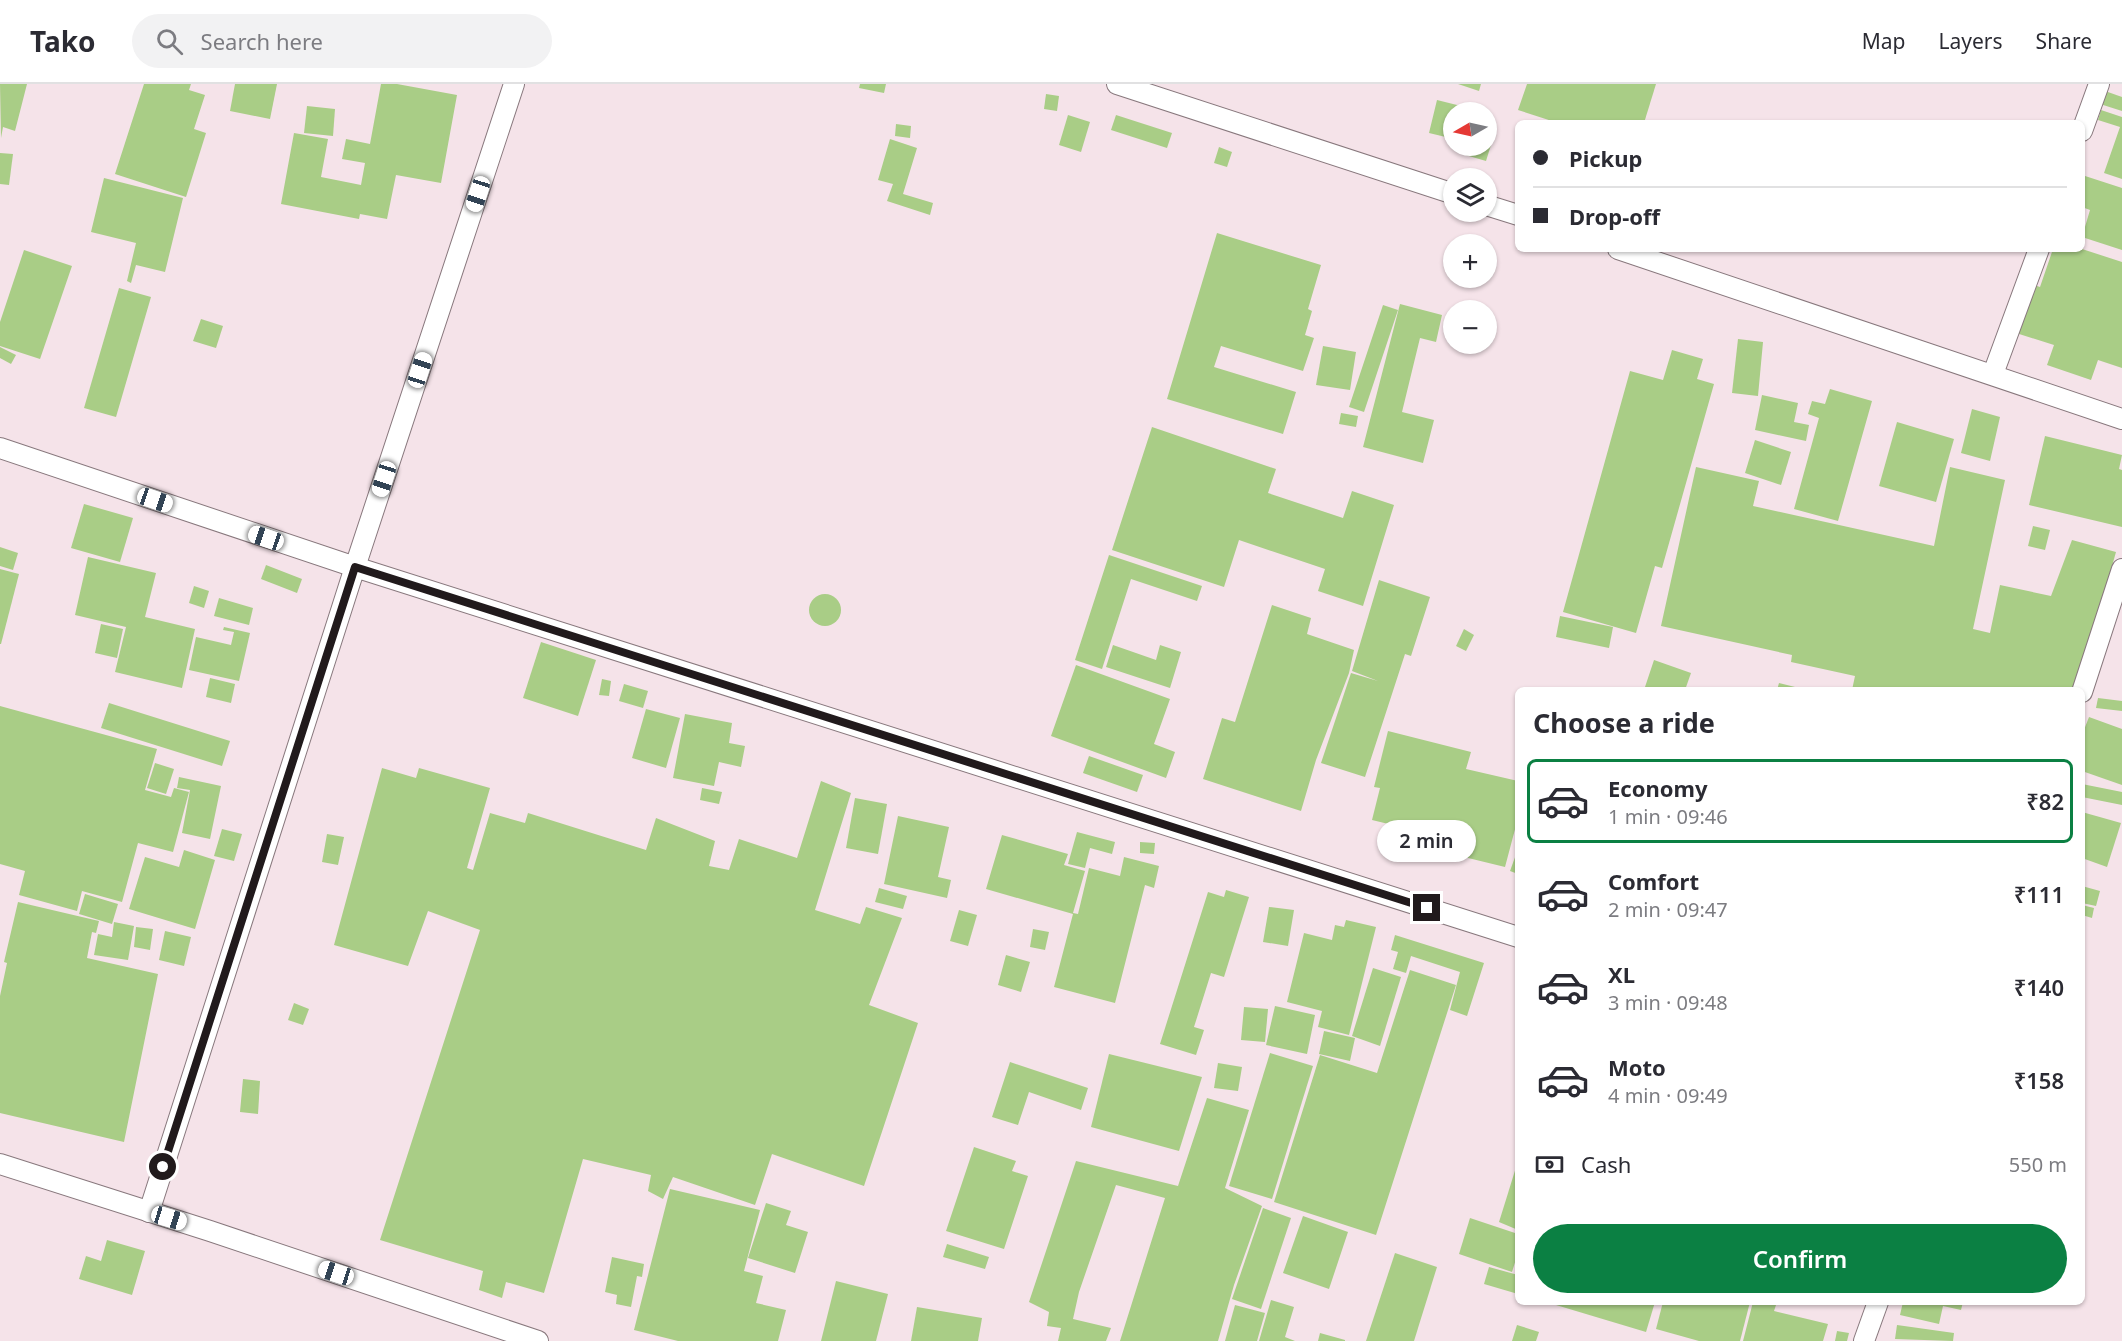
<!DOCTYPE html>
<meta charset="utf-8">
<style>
body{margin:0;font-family:"Noto Sans",sans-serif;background:#f2f2f3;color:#2b2b33;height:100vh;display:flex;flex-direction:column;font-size:22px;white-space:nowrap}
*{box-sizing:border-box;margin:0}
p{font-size:20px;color:#7c7c81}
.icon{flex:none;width:33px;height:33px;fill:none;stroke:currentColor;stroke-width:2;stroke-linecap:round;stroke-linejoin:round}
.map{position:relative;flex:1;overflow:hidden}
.side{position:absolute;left:1515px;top:603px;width:570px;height:618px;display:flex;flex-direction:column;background:#fff;border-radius:9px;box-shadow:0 2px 4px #0004}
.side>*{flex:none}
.banner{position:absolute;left:1515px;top:36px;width:570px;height:132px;border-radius:9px;box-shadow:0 2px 4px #0004;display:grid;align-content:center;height:132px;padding:0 18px;background:#fff}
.needle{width:39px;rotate:261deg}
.controls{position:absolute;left:1443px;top:18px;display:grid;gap:12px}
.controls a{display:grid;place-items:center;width:54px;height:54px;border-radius:50%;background:#fff;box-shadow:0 2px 4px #0004;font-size:30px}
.end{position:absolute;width:27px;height:27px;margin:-14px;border:8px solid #211a1c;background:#fff;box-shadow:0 0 0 3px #fff}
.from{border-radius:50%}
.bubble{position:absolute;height:42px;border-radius:21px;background:#fff;box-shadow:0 2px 4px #0004;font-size:20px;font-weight:600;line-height:42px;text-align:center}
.car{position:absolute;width:18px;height:36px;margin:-18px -9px;border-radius:8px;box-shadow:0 0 4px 2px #0007;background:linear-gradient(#fff 24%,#345 0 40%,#fff 0 76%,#345 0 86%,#fff 0)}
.banner b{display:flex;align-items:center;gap:21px;height:57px;font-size:22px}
.banner b+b{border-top:2px solid #e1e1e2}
.banner i{width:15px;height:15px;background:#2b2b33}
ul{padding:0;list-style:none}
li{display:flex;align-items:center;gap:18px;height:84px;margin:0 12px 9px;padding:0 6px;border:3px solid transparent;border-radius:9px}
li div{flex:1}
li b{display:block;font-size:22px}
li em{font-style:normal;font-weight:600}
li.current{border-color:#0b8043}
li>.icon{width:54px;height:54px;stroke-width:1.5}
h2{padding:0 18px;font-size:27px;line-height:72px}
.pay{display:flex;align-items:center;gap:15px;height:66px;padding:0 18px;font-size:22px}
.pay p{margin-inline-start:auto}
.action{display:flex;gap:12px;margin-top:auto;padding:12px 18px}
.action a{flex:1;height:69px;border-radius:36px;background:#0b8043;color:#fff;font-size:24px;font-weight:600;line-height:69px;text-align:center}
header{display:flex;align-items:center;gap:36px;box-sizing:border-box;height:84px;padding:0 30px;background:#fff;border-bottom:2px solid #e1e1e2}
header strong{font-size:28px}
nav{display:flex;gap:33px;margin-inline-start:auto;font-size:21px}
.search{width:420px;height:54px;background:#f2f2f3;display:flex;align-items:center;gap:15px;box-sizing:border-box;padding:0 21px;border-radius:33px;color:#7c7c81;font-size:22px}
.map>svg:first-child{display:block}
.building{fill:#a9cd86}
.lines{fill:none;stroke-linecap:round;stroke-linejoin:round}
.minor-casing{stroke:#88787d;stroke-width:22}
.minor{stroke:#fff;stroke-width:20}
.route{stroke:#211a1c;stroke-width:8}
</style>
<header>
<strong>Tako</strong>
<div class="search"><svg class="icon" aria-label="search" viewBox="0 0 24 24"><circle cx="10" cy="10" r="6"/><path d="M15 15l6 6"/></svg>Search here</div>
<nav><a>Map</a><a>Layers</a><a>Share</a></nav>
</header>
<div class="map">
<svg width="2122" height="1257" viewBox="0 0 2122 1257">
<rect width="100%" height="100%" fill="#f5e3e9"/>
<!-- building -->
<g class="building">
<polygon points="0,0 27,0 15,47 3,43 1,54"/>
<polygon points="144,0 191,0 189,6 205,11 194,45 206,49 186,113 115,90"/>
<polygon points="235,0 277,0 270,35 230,27"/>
<polygon points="381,0 397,0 457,11 441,99 396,91 387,135 360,130 359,135 281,120 294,49 328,55 321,93 361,101 365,79 342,75 346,55 370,60"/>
<polygon points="860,0 886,0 884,9 859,4"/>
<polygon points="1458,0 1481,0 1479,7"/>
<polygon points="1527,0 1656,0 1644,39 1558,39 1518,26"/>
<polygon points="2105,7 2122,13 2122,27 2100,20"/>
<polygon points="1046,10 1059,12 1057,27 1044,25"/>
<polygon points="1437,16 1469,24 1468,28 1454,28 1454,55 1429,49"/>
<polygon points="307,22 335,25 333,52 304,49"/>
<polygon points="2101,26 2122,33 2122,95 2104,89 2120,43 2098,36"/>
<polygon points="1068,31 1090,38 1081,68 1059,61"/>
<polygon points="1116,31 1172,49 1167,64 1111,46"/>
<polygon points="896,40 911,42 910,54 895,52"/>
<polygon points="890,55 917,64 903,110 933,119 930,131 887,117 893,100 878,96"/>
<polygon points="1486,60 1491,61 1486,77 1462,70 1463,66 1479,70 1482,62"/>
<polygon points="1219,63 1232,68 1227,83 1214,79"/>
<polygon points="0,69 13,70 9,101 0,100"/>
<polygon points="2082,91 2122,104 2122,166 2082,153 2090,126 2082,123"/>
<polygon points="104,94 183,114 165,188 136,181 131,199 127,197 136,159 91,148"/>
<polygon points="1217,149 1321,181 1308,225 1312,227 1305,251 1314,254 1303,287 1221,262 1214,283 1296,308 1283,350 1167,315"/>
<polygon points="2053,165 2082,165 2122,178 2122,284 2098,276 2091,296 2047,281 2054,261 2016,249 2031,200 2040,203"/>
<polygon points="24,166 72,182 40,275 0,262 0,238"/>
<polygon points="119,204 151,213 116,333 84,324"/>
<polygon points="1400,220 1442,231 1436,258 1420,254 1402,328 1434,336 1423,379 1363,363"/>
<polygon points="1383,221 1398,226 1364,328 1349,323"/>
<polygon points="201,235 223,242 216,264 193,257"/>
<polygon points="1738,255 1763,258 1758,312 1732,309"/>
<polygon points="1323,262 1356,268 1350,306 1316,301"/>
<polygon points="0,263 16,271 11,280 0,274"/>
<polygon points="1672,266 1703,275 1697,295 1714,300 1662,484 1655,482 1636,549 1563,528 1630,287 1663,296"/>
<polygon points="1830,305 1872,317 1838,437 1794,425 1819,334 1808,330 1812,317 1825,320"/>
<polygon points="1762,311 1798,319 1794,338 1809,341 1806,357 1755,346"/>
<polygon points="1972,325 2000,333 1990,377 1961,369"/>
<polygon points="1341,329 1358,332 1356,343 1339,340"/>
<polygon points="1897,338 1954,355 1936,418 1879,402"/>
<polygon points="1152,343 1276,385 1268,409 1343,434 1352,407 1394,421 1363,522 1318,507 1325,485 1239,456 1224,503 1112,466"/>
<polygon points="2045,352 2122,371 2119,385 2122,386 2122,443 2029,421"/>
<polygon points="1755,356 1791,368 1781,401 1745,389"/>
<polygon points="1696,383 1759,397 1753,422 1934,462 1950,383 2005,396 1973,545 1990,549 2000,501 2051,512 2072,456 2116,468 2077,606 1852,606 1855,592 1791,578 1792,571 1661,542"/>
<polygon points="84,420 133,434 120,478 71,464"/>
<polygon points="2033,442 2050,446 2045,466 2028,462"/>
<polygon points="0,463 18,469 13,486 0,482"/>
<polygon points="1109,471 1202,502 1197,517 1131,495 1102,585 1075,576"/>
<polygon points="88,473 156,489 145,533 195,545 182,604 115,588 126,543 75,531"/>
<polygon points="266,481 302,495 297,509 261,495"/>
<polygon points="0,485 19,490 1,560 0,560"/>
<polygon points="1379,496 1430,513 1411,572 1405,570 1365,693 1321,679 1351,589 1378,597 1352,587"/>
<polygon points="194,502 209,507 204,524 189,519"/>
<circle cx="825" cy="526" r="16"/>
<polygon points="219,514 253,524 249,541 214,532"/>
<polygon points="1272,521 1311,534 1307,550 1354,566 1349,589 1316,676 1301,727 1203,695 1222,634 1235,638"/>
<polygon points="1560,532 1613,543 1609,564 1556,553"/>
<polygon points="101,540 123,545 117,574 95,569"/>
<polygon points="224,543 250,549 239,597 189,586 196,553 231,561 234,548 223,546"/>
<polygon points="1464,545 1474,551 1466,567 1456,562"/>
<polygon points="541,558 596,576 578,632 523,614"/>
<polygon points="1113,561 1156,576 1160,561 1181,568 1170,604 1106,583"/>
<polygon points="1654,576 1691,589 1685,606 1644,606"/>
<polygon points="1076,581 1170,615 1154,660 1175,668 1166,694 1051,652"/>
<polygon points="210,594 235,600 231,619 206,613"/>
<polygon points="602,595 611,597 609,612 599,611"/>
<polygon points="1779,599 1803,605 1803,606 1777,606"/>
<polygon points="624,600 648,607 643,624 619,617"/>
<polygon points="2098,614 2122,617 2122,627 2096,624"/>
<polygon points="109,619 230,657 222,682 101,644"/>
<polygon points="0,622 157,665 145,706 171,713 174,704 189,708 173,768 138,759 122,818 82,807 77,827 19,811 25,787 0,780"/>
<polygon points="646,625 680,634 666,684 632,674"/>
<polygon points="685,630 732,639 729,659 745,662 741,683 719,678 714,702 673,694"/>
<polygon points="2089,633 2122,645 2122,701 2082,687 2082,651"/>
<polygon points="1388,647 1471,668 1466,685 1518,697 1518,734 1505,783 1423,763 1428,742 1407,736 1405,744 1372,736 1380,704 1374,703"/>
<polygon points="1089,672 1143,691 1137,708 1083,689"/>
<polygon points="155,679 174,685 166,710 147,704"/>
<polygon points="382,684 416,694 419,684 490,704 467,784 473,786 490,729 525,739 528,729 646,766 656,734 715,757 709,782 729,786 739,755 797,774 821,697 851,709 815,826 860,840 866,823 902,834 869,921 918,939 864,1102 772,1070 755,1121 673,1093 663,1115 648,1107 651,1091 583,1075 544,1209 506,1198 502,1214 479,1206 483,1187 380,1156 480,846 428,827 408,882 334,861"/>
<polygon points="179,693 221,702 210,755 182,749 190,706 177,704"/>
<polygon points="2082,700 2122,708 2122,721 2082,713"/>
<polygon points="702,704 722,708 719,720 700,716"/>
<polygon points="855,714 887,720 878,770 846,764"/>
<polygon points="2082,728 2121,739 2107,783 2082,774"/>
<polygon points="898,732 949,743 938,793 951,796 947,814 884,800"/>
<polygon points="222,745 242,750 234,777 214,772"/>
<polygon points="1077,748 1115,758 1112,770 1090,764 1085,784 1068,780"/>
<polygon points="327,750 344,753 338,781 322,778"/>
<polygon points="1002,751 1068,770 1064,781 1085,787 1073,829 1078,830 1089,784 1120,792 1124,773 1159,782 1154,804 1145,801 1115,919 1054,903 1073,830 986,805"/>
<polygon points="1140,758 1155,759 1154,770 1140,769"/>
<polygon points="1518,765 1518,790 1510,787"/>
<polygon points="184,766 215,776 195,845 129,825 145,773 179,783"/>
<polygon points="2082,802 2100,807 2096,822 2082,819"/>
<polygon points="879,804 907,812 903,825 875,818"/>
<polygon points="1226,806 1249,813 1224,893 1211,889 1194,943 1204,946 1196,971 1160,960 1208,808 1224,813"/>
<polygon points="85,810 118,820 112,840 79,830"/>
<polygon points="18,818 99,837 96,849 92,848 87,874 158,890 124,1058 0,1029 0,912 7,879 4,878"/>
<polygon points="2082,821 2094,824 2092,834 2082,831"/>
<polygon points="1269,823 1294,826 1288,862 1263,858"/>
<polygon points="959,826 977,831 968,862 950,857"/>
<polygon points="1346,836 1376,843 1349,951 1318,943 1322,927 1287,918 1304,849 1332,856 1335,841 1344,843"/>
<polygon points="114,838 134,842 128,876 94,871 98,850 112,853"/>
<polygon points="136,843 153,845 150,866 134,863"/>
<polygon points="1033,845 1049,848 1045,866 1030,863"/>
<polygon points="165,847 191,853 184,882 159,876"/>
<polygon points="1395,851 1484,879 1467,932 1450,926 1460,888 1411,872 1406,889 1393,885 1398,868 1391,866"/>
<polygon points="1006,871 1030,878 1021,908 998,901"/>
<polygon points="1373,884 1401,893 1380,962 1352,952"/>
<polygon points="1410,886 1456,901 1376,1151 1274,1118 1320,971 1377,989"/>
<polygon points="294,919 309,925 303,941 288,936"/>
<polygon points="1275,922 1315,931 1307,970 1266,961"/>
<polygon points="1244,923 1268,925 1265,958 1241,956"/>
<polygon points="1324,947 1355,954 1350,977 1319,970"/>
<polygon points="1270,969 1313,982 1272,1115 1229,1102"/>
<polygon points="1109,970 1202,993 1179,1067 1091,1043"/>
<polygon points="1010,978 1088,1004 1081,1026 1029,1008 1018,1041 992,1033"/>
<polygon points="1218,979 1242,983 1238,1007 1214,1004"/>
<polygon points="243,995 260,997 258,1030 240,1028"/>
<polygon points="1207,1014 1249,1026 1225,1104 1262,1122 1234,1201 1218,1257 1120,1257 1165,1114 1116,1101 1079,1208 1073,1235 1111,1244 1106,1257 1058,1257 1061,1244 1047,1242 1049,1228 1029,1218 1076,1077 1178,1102"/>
<polygon points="974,1063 1016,1077 1012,1087 1028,1092 1004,1165 946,1147"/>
<polygon points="1518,1077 1518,1146 1499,1138"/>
<polygon points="670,1105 760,1126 744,1187 763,1192 756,1219 786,1226 778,1257 678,1257 634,1246"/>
<polygon points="766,1119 791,1127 786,1141 808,1148 795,1189 748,1174"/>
<polygon points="1263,1124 1291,1134 1261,1225 1232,1215"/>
<polygon points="1303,1132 1348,1148 1329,1205 1283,1189"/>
<polygon points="1470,1134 1518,1150 1518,1169 1512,1188 1459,1170"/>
<polygon points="107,1156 145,1167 132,1211 79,1195 86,1172 101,1177"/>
<polygon points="947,1160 989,1173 985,1185 943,1173"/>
<polygon points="1395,1169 1437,1183 1414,1257 1366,1257"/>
<polygon points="612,1173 644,1180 642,1193 637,1192 631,1223 616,1220 617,1211 605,1208"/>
<polygon points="1489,1183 1518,1191 1518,1210 1484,1200"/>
<polygon points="836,1197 888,1210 876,1257 821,1257"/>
<polygon points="1271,1216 1294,1223 1285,1253 1295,1257 1259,1257"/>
<polygon points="1546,1218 1655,1218 1646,1248"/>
<polygon points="1663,1218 1750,1218 1740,1257 1699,1257 1656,1245"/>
<polygon points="1753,1218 1777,1218 1774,1227 1828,1240 1823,1257 1743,1257"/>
<polygon points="1903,1218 1963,1218 1961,1226 1943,1222 1939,1240 1900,1231"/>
<polygon points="1235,1221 1265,1229 1257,1257 1225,1257"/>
<polygon points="917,1223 982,1234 978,1257 911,1257"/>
<polygon points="1517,1241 1539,1248 1536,1257 1512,1257"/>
<polygon points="1897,1241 1954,1249 1953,1257 1895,1255"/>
<polygon points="1837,1247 1849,1249 1847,1257 1835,1257"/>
<polygon points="1320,1249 1345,1256 1345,1257 1318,1257"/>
</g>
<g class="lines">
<!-- minor casing -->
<g class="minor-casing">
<g id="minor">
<polyline points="1117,0 1454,110"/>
<polyline points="2082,47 2099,0"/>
<polyline points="1486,121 1518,131"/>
<polyline points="1618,165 2122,335"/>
<polyline points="1993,290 2039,165"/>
<polyline points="0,364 355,483 514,0"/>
<polyline points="2082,608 2122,485"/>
<polyline points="0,1080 210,1147 538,1257"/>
<polyline points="149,1128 355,483 1518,853"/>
<polyline points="1864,1257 1878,1218"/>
</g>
</g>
<!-- minor -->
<use href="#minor" class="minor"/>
</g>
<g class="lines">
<!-- route -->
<polyline class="route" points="163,1083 355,483 1427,824"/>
</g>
</svg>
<div class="controls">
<a><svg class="needle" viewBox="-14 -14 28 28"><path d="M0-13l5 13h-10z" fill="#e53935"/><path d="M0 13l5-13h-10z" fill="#7c7c81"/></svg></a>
<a><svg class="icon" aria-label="layers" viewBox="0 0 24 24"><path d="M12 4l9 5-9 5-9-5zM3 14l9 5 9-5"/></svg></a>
<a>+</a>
<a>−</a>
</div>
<i class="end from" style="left:163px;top:1083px"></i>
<i class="end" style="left:1427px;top:824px"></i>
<div class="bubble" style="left:1377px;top:736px;width:99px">2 min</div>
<i class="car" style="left:478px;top:110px;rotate:198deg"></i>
<i class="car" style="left:420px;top:286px;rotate:18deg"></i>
<i class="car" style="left:384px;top:395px;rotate:198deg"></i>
<i class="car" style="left:155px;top:416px;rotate:109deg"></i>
<i class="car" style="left:266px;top:454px;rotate:289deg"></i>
<i class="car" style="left:169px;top:1134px;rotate:107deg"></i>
<i class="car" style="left:336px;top:1189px;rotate:288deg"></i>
<div class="banner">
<b><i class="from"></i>Pickup</b>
<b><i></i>Drop-off</b>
</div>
<section class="side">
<h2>Choose a ride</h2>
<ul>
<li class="current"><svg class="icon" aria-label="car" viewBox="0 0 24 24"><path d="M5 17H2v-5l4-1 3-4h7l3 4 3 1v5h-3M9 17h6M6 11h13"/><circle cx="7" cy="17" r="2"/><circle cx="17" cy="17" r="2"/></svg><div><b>Economy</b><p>1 min · 09:46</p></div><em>₹82</em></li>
<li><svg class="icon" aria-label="car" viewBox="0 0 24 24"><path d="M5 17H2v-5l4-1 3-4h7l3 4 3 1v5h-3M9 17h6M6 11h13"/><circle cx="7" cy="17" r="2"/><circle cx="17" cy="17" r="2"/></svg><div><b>Comfort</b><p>2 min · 09:47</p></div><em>₹111</em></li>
<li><svg class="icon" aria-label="car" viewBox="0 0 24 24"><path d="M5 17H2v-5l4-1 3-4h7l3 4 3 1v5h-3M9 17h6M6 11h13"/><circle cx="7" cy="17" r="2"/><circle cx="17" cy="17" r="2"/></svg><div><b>XL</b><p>3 min · 09:48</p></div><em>₹140</em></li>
<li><svg class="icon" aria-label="car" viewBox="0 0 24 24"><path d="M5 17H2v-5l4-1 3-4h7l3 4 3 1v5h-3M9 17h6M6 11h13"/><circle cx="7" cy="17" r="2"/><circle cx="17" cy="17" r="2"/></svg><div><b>Moto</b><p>4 min · 09:49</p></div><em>₹158</em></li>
</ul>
<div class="pay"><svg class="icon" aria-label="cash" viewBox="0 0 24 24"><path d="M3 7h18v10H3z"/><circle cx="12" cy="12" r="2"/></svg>Cash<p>550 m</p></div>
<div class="action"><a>Confirm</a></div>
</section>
</div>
